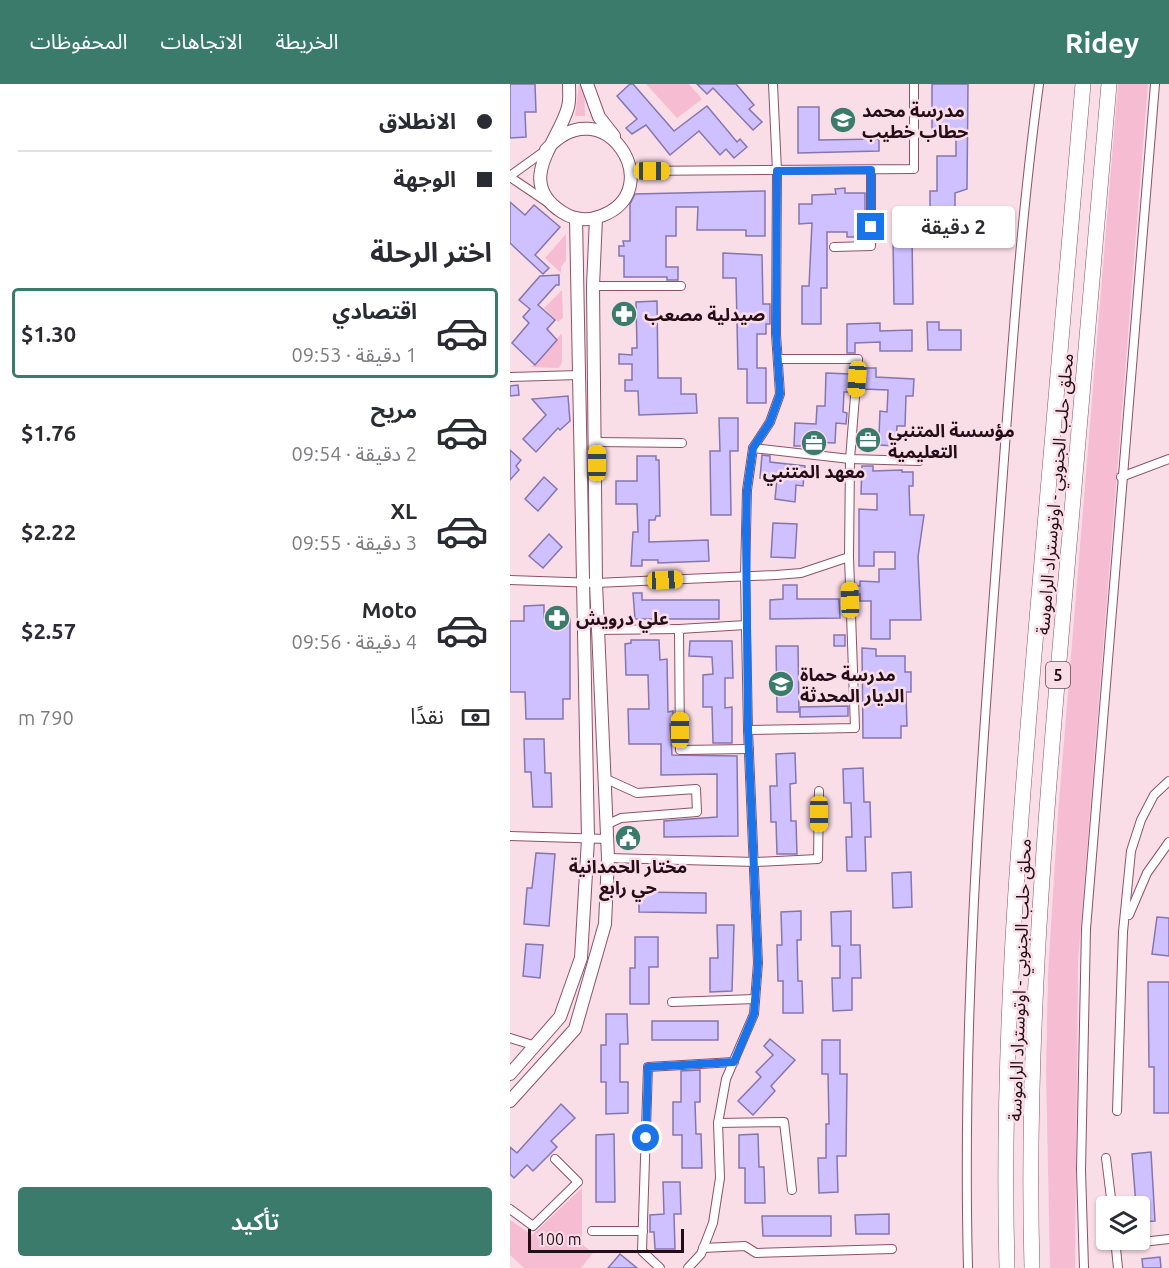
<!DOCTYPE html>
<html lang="ar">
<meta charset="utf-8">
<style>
body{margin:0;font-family:Ubuntu,"Noto Sans Arabic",sans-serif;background:#f7f7f7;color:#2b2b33;direction:rtl;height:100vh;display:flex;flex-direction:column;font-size:22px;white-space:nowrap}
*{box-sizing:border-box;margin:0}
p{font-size:20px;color:#7c7c81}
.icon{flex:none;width:33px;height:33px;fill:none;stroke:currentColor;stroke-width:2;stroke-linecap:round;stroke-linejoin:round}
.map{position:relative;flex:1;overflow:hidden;direction:ltr}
.panel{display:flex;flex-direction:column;background:#fff;width:510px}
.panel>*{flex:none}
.hud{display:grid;align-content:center;height:132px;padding:0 18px;background:#fff}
.buttons{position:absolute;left:586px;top:1112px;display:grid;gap:12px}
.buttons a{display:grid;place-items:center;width:54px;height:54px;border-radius:6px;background:#fff;box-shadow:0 2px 4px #0004;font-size:30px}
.scale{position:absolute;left:18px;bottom:15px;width:156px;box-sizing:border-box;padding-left:6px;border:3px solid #250d17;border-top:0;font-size:16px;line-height:21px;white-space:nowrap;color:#250d17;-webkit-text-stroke:4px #fadee7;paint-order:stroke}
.end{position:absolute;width:27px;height:27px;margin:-14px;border:8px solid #1a73e8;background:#fff;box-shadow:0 0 0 3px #fff}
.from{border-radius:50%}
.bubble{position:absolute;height:42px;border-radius:6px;background:#fff;box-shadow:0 2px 4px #0004;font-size:20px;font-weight:600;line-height:42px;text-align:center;direction:rtl}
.car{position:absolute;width:18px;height:36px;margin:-18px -9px;border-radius:8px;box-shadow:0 0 4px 2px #0007;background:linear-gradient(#f5c518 24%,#345 0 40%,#f5c518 0 76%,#345 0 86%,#f5c518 0)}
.hud b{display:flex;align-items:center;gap:21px;height:57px;font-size:22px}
.hud b+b{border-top:2px solid #e1e1e2}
.hud i{width:15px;height:15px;background:#2b2b33}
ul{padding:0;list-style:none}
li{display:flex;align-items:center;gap:18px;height:90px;margin:0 12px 9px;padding:0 6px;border:3px solid transparent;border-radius:6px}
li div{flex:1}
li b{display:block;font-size:22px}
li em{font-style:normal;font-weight:600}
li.current{border-color:#3a7b6b}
li>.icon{width:54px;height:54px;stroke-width:1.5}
h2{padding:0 18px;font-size:27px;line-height:72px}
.pay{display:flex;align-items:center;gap:15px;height:66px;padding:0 18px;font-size:22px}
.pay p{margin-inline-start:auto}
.cta{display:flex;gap:12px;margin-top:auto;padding:12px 18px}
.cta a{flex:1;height:69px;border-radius:6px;background:#3a7b6b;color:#fff;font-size:24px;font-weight:600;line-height:69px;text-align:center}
header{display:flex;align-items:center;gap:36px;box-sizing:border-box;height:84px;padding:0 30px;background:#3a7b6b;color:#fff}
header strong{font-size:28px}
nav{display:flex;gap:33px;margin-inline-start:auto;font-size:21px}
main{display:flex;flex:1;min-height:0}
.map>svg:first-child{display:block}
.green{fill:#f6bcd1}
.building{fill:#cfc0ff;stroke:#8576ae;stroke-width:1.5}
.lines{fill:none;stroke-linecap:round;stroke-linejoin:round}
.street-casing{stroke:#8d5169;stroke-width:10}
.secondary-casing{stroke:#8d5169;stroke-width:14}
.highway-casing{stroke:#8d5169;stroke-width:16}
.street{stroke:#fff;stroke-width:8}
.secondary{stroke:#fff;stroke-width:12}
.highway{stroke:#fff;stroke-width:15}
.route{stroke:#1a73e8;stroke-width:8}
.labels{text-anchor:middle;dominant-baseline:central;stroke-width:5;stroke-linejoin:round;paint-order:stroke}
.shield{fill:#fadee7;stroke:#654c55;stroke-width:1.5}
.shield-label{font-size:16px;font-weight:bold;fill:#250d17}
.poi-label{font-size:18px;font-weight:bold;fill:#250d17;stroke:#fadee7;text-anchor:start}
.street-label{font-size:18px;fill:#250d17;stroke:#fadee7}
</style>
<header>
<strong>Ridey</strong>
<nav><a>الخريطة</a><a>الاتجاهات</a><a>المحفوظات</a></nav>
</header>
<main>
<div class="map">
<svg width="659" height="1184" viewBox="0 0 659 1184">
<rect width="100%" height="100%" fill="#fadee7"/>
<!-- green -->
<g class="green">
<polygon points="69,0 74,0 75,32 65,32"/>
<polygon points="136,0 179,0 192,15 167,34"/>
<polygon points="608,0 638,0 568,878 565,1184 540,1184 536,986 538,890 548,730"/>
<polygon points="56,150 56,176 51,183 51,189 35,174"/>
<polygon points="52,206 53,234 48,238 34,224"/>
<polygon points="52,249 52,278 49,284 21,283"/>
<polygon points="72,1104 72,1160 83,1169 71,1184 14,1184 0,1171 0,1136 22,1151"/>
</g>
<!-- building -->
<g class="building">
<polygon points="0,0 25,0 26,28 15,28 16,53 0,54"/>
<polygon points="120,0 123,0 164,47 197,22 227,58 230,55 237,63 224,74 216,65 210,71 189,47 160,71 136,41 122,50 116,44 127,35 107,12"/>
<polygon points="187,0 226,0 244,21 239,25 252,38 243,46 203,4 197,10"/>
<polygon points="422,0 458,0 457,105 445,109 445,145 420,145 420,107 427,107 427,72 446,72 446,47 422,47"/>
<polygon points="288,23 309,23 309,56 369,55 369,67 288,69"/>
<polygon points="335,104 335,109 355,109 355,153 337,153 337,148 317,148 317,204 311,204 311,240 292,240 292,202 299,202 302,139 289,140 289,120 302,120 302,111 326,110 325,105"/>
<polygon points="255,107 255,152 236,152 236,146 187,146 188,123 166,123 166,152 156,152 156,183 168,183 168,196 157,196 157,193 114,193 114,172 109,172 109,162 114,162 113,157 120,157 120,120 125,110"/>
<polygon points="0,118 15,131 24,121 50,143 25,171 39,184 33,190 0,159"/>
<polygon points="402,152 403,220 384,220 383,153"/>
<polygon points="213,169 252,171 253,220 260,220 260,240 256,240 256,250 247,250 247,284 256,284 256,319 237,319 237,285 228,285 226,194 213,194"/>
<polygon points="49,191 49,201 46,201 28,221 45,236 37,245 47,256 25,281 2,259 19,239 13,233 20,225 9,216 30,192"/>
<polygon points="147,217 148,294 171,294 171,310 186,310 187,329 129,331 128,307 115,307 115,296 122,296 122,280 109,280 109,270 122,271 122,264 127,264 126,218"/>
<polygon points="417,238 429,238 429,246 451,246 451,266 418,266"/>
<polygon points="370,239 370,247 402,246 402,267 370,267 370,258 345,259 345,269 337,269 337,240"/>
<polygon points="356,284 366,284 366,293 404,295 403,312 396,312 395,342 387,342 386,362 351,360 352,352 369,352 370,327 377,328 378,306 352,305"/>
<polygon points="316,289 340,290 339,308 334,308 333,328 337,329 336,340 326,339 325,359 296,358 296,362 284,362 285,339 306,340 307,322 315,322"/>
<polygon points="8,301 9,311 0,312 0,302"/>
<polygon points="58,312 60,337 50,346 48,344 26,368 13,355 36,331 22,315"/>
<polygon points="209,334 228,334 228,367 220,367 221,431 201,431 200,367 210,367"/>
<polygon points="0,366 11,376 6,382 9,386 0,396"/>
<polygon points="252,371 260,372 260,378 295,382 293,402 286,401 285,418 265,415 267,395 250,394"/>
<polygon points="127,372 146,372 146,376 149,376 150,432 146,432 145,436 139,436 139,458 198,456 199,477 148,479 148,476 132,476 132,482 121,482 123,448 128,448 127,420 106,420 106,397 127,397"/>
<polygon points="352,382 363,382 363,387 392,386 392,388 403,388 403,402 399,402 400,431 414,431 408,473 411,536 380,536 380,555 361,555 361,517 350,517 350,510 347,510 346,502 350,502 350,497 369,498 369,485 385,485 385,468 364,468 364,482 349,482 349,425 367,426 367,410 351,410"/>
<polygon points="34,393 47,405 28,427 15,415"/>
<polygon points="263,439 287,440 285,474 261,473"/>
<polygon points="39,450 52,463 33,484 19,472"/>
<polygon points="273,501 287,501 287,515 329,515 330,534 260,535 260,516 273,515"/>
<polygon points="123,509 132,509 132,516 209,516 209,535 125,535"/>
<polygon points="34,521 34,534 60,535 60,615 53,615 53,635 16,635 15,608 0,608 0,537 14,537 14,522"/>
<rect x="324" y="551" width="11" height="11"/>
<polygon points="121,556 149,556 150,576 157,575 158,628 163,627 163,640 160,640 162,671 227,672 228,752 154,753 154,737 207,733 207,690 151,691 151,660 119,660 118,625 139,625 138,591 116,591 115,560 121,559"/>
<polygon points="180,557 222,557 223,594 215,594 215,624 222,623 222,659 203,659 202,623 193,623 193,591 203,590 202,573 179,572"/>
<polygon points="266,562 288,562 289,628 267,628"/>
<polygon points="352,564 366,565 366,572 395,572 395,588 401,588 401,608 396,608 397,642 391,642 391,654 353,654"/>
<polygon points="338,622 338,632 290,633 290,623"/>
<polygon points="14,655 34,655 35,689 41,689 42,723 23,723 21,688 15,688"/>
<polygon points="285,669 286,699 280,700 281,737 286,737 287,770 267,770 266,738 261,738 260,702 267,702 266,670"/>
<polygon points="353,684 354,718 360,718 361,753 355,753 356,787 337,787 336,753 342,753 341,719 334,719 333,685"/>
<polygon points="26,769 45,770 39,842 14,840 17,804 22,804"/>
<polygon points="401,788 402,823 383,824 382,789"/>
<polygon points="129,808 196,809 196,829 129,828"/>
<polygon points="291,827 291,856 287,856 288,897 292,897 293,929 273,929 273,897 268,897 267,861 272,861 271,828"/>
<polygon points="341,827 341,861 350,861 351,894 342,894 342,926 323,927 322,894 330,894 330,862 322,862 321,828"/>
<polygon points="647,833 659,834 659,872 642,870"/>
<polygon points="207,841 224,841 222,907 200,908 200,874 208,874"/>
<polygon points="125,853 148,853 148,883 139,883 139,920 120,920 120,884 125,884"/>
<polygon points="16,860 33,861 30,894 13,892"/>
<polygon points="638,898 659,898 659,1029 644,1029 644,983 639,983"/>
<polygon points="96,930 117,930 118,960 110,960 110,998 118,998 118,1029 96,1030 96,998 91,998 91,961 96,961"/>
<rect x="142" y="937" width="66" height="19"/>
<polygon points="260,955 285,976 261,1002 265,1007 243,1031 228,1017 251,993 246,988 263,971 254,962"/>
<polygon points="312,956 330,956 330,990 337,990 336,1072 327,1072 328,1108 309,1109 308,1074 316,1074 316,1040 319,1040 318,990 312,990"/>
<polygon points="190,986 190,1018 185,1018 186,1050 191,1050 192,1084 172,1084 172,1051 163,1051 163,1018 171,1018 171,987"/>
<polygon points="51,1020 65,1034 41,1057 47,1063 23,1087 17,1081 4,1094 0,1090 0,1063 7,1069"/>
<polygon points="104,1050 105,1118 86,1118 86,1051"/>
<polygon points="248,1050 249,1083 254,1083 255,1119 235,1119 235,1084 229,1084 229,1051"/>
<polygon points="641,1068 645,1137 630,1138 630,1122 626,1122 622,1070"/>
<polygon points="153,1098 170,1098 171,1130 164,1130 165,1165 145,1165 144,1148 140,1148 140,1131 154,1130"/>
<polygon points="379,1130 379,1150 346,1150 345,1131"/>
<polygon points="252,1132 321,1132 321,1152 253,1152"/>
<polygon points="110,1170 127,1184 98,1184"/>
<polygon points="650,1173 651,1184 633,1184 632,1175"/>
</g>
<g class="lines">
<!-- street casing -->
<g class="street-casing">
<g id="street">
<polyline points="121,87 404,85 404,0"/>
<polyline points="0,92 36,66"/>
<polyline points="0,93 37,118"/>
<polyline points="324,163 361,162 361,86"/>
<polyline points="83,202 171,202"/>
<polyline points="0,293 69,291"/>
<polyline points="87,358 172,359"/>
<polyline points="243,364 340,375 409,377"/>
<polyline points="611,393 659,375"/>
<polyline points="0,496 86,499 266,491 291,489 339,473 340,375 348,275 268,275"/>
<polyline points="236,541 169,545 170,666 239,665"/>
<polyline points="88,546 169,545"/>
<polyline points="238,646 345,644 339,473"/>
<polyline points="94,694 127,709 186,705 187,728 111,734 96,741"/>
<polyline points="0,752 97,755"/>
<polyline points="98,774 246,778 308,775 309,707"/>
<polyline points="619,831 637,789 659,758"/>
<polyline points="162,918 245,915"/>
<polyline points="0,954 26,962"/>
<polyline points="607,1027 613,848 621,767 631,736 644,711 659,697"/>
<polyline points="208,1039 274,1038 282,1106"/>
<polyline points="596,1074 602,1122"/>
<polyline points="0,1125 23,1142 68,1098 45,1075"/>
<polyline points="82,1147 133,1147"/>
<polyline points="605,1155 608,1184"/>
<polyline points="606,1161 659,1155"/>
<polyline points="193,1164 235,1162 246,1169 382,1165"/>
<polyline points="150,1184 132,1167 138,983 224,978"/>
<polyline points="178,1184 191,1170 203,1139 210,1094 208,1039 216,995 244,930 248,879 238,646 235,492 237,406 243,364 260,338 270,310 266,250 267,87 263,0"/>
<path d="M458 1184C452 946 469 707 487 469 499 313 508 156 529 0"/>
<polyline points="574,1184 571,1086 576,845 645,0"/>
</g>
</g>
<!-- secondary casing -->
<g class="secondary-casing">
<g id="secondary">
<polyline points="77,0 89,33 104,52"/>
<path d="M36 66C93 0 161 106 91 132 78 137 64 136 52 128 4 97 49 58 58 23 60 16 59 7 59 0"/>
<polyline points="0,990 50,933 71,874 78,755 66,134"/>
<polyline points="0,1017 65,945 95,840 98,774 86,499 83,202 86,134"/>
</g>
</g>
<!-- highway casing -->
<g class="highway-casing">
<g id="highway">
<path d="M497 1184C491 971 508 758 526 547 542 365 557 182 573 0"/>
<path d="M522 1184C516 974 533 762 551 553 567 368 583 184 599 0"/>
</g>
</g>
<!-- street -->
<use href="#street" class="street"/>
<!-- secondary -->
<use href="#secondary" class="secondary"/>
<!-- highway -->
<use href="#highway" class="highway"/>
</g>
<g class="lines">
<!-- route -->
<polyline class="route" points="136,1054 138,983 224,978 244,930 248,879 238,646 236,444 237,406 243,364 260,338 270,310 266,250 267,87 361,86 361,143"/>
</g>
<!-- icons -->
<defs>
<g id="school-disc" transform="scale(1.35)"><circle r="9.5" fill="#3a7b6b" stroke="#fadee7"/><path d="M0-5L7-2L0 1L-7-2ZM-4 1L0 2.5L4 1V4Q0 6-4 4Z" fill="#fff"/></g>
<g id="pharmacy-disc" transform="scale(1.35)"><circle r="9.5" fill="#3a7b6b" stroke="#fadee7"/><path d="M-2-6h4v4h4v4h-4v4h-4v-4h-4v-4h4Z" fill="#fff"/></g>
<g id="office-disc" transform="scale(1.35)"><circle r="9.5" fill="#3a7b6b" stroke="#fadee7"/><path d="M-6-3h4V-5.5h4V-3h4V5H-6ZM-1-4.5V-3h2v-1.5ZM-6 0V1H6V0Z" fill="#fff"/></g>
<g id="civic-disc" transform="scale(1.35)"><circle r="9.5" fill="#3a7b6b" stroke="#fadee7"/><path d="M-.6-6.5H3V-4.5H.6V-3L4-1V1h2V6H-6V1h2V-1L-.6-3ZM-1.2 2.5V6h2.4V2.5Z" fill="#fff"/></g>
</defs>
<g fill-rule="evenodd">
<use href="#school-disc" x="333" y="36"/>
<use href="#pharmacy-disc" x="114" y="230"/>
<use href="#office-disc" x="358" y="356"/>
<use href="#office-disc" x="304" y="359"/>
<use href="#pharmacy-disc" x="47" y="534"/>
<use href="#school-disc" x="271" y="600"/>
<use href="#civic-disc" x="118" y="754"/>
</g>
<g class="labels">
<!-- shield labels -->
<rect class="shield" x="536" y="578" width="24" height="26" rx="4.5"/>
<g class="shield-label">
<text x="548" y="591">5</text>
</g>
<!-- poi labels -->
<g class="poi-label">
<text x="352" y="26">مدرسة محمد<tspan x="352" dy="21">حطاب خطيب</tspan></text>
<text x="134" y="230">صيدلية مصعب</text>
<text x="378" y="346">مؤسسة المتنبي<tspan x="378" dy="21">التعليمية</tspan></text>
<text x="304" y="387" text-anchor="middle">معهد المتنبي</text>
<text x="66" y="534">علي درويش</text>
<text x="290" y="590">مدرسة حماة<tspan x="290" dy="21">الديار المحدثة</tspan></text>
<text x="118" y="782" text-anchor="middle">مختار الحمدانية<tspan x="118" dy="21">حي رابع</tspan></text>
</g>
<!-- street labels -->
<g class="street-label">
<text transform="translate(544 410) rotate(-85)">محلق حلب الجنوبي - اوتوستراد الراموسة</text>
<text transform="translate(509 896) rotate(-88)">محلق حلب الجنوبي - اوتوستراد الراموسة</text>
</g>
</g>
</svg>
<div class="buttons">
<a><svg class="icon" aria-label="layers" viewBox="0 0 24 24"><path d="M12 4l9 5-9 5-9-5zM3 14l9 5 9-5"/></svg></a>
</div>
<div class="scale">100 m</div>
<i class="end from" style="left:136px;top:1054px"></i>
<i class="end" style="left:361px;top:143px"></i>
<div class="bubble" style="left:382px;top:122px;width:123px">2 دقيقة</div>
<i class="car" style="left:142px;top:87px;rotate:90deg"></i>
<i class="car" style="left:347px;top:295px;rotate:184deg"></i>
<i class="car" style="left:87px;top:379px;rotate:0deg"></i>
<i class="car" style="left:155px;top:496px;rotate:87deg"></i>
<i class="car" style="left:340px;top:516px;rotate:358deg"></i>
<i class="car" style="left:170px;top:646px;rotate:0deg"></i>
<i class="car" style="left:309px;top:730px;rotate:180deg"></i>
</div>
<section class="panel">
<div class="hud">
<b><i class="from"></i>الانطلاق</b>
<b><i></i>الوجهة</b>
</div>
<h2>اختر الرحلة</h2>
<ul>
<li class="current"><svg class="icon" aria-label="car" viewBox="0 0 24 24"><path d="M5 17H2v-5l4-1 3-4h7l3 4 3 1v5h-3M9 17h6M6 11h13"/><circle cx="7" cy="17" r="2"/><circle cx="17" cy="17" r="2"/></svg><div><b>اقتصادي</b><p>1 دقيقة · 09:53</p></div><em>$1.30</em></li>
<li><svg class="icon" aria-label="car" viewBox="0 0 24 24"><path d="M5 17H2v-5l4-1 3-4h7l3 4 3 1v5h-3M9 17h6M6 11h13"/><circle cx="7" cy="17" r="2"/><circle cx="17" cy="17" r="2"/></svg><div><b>مريح</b><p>2 دقيقة · 09:54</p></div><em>$1.76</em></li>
<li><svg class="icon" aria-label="car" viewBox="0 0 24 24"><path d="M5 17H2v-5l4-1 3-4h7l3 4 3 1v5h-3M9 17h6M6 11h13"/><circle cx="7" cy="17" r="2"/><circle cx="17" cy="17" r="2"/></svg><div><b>XL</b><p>3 دقيقة · 09:55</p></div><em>$2.22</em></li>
<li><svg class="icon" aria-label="car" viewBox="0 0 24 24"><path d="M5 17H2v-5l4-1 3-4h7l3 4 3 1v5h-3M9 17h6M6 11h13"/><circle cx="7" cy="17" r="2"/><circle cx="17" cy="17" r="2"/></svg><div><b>Moto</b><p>4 دقيقة · 09:56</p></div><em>$2.57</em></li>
</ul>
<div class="pay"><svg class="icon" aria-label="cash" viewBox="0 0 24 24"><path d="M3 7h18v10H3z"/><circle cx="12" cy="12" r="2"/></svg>نقدًا<p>790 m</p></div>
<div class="cta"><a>تأكيد</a></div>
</section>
</main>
